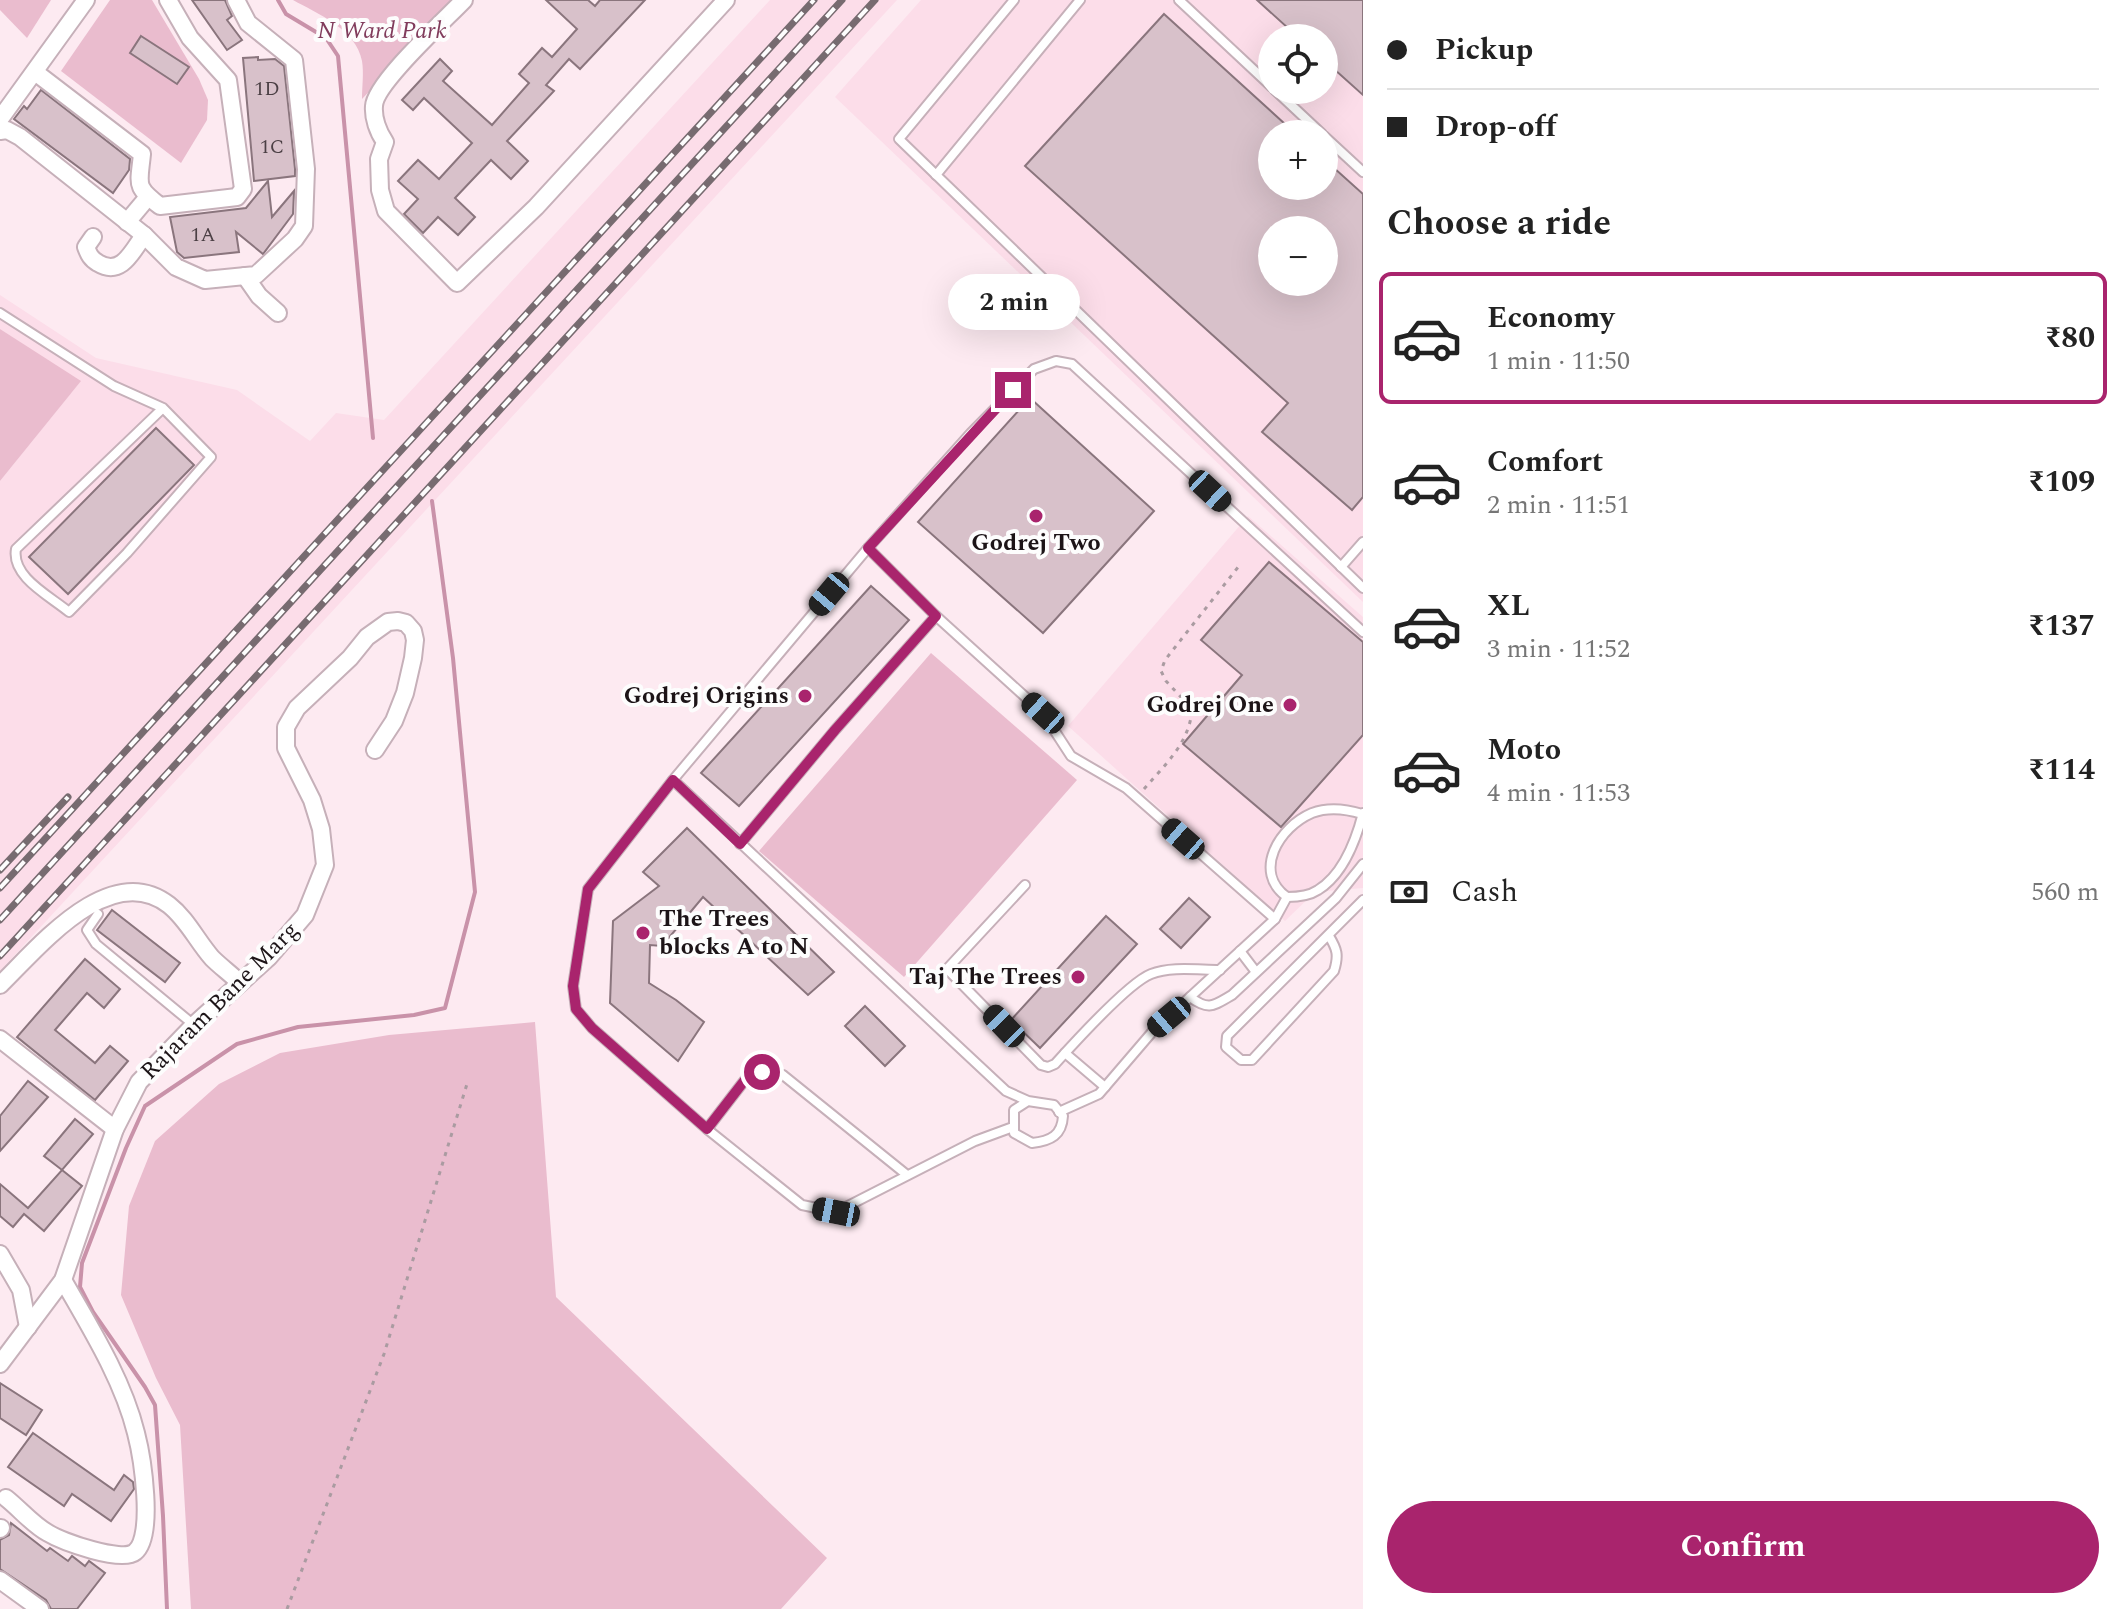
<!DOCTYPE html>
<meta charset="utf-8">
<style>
body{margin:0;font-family:Spectral,serif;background:#f6f6f6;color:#222;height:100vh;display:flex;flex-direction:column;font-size:30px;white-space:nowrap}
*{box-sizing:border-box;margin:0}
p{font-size:26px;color:#767676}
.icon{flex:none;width:44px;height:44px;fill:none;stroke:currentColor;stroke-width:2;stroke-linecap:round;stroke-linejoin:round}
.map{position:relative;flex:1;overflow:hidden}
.sheet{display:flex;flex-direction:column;background:#fff;width:760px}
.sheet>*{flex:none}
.banner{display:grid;align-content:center;height:176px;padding:0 24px;background:#fff}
.controls{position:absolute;left:1258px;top:24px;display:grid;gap:16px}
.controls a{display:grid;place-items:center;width:80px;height:80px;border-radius:50%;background:#fff;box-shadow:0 8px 32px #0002;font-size:40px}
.end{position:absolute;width:36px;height:36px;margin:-18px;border:10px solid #a9246d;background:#fff;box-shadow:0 0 0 4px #fff}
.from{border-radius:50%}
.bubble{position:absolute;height:56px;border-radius:28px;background:#fff;box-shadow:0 8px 32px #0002;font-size:26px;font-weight:700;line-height:56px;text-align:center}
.car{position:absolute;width:24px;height:48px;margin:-24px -12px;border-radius:10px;box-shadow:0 0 6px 2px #0007;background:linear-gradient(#222 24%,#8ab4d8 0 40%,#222 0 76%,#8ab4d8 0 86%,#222 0)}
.banner b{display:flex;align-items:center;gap:28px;height:76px;font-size:30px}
.banner b+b{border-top:2px solid #e0e0e0}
.banner i{width:20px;height:20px;background:#222}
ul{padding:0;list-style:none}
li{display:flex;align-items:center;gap:24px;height:132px;margin:0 16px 12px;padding:0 8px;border:4px solid transparent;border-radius:12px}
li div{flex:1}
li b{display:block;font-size:30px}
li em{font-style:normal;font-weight:700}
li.active{border-color:#a9246d}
li>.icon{width:72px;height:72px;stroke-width:1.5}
h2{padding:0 24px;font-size:36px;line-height:96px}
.pay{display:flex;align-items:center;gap:20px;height:88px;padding:0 24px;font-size:30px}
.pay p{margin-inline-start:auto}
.primary-button{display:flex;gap:16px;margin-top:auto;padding:16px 24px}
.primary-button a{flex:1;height:92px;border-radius:48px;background:#a9246d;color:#fff;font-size:32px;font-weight:700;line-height:92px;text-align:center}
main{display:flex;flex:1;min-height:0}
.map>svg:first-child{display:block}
.built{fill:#fcdde9;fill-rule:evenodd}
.green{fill:#eabcce}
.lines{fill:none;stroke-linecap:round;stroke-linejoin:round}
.stream{stroke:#c992a9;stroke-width:4}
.building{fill:#d8c1ca;stroke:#8a757d;stroke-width:2;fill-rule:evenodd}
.lane-casing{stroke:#c6b0b9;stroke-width:12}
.street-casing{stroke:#c6b0b9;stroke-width:20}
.path{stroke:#aa9ba1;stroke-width:3;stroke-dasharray:4 6;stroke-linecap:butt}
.lane{stroke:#fff;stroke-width:8}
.street{stroke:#fff;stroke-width:16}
.rail-casing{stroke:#776b70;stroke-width:7}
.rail{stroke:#fdfdfd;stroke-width:4;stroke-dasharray:12;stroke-linecap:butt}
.route{stroke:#a9246d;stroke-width:10}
.poi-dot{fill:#a9246d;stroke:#fdfdfd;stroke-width:3}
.labels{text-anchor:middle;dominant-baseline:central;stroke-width:8;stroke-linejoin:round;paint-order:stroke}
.number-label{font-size:20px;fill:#4b3f44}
.park-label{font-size:24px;font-style:italic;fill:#813c5c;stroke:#fdfdfd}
.poi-label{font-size:24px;font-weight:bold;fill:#1c1417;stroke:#fdfdfd;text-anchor:end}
.street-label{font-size:24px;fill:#1c1417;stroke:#fdfdfd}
</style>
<main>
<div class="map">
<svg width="1363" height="1609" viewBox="0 0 1363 1609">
<rect width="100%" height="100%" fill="#fdeaf1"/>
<!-- built -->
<g class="built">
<polygon points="770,0 897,0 0,971 0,481 80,382 0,329 0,295 96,358 237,390 310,441 336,413 384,420"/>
<path d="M921 0H1363V602L835 97ZM1272 38H1324V90H1272ZM1272 134H1324V186H1272ZM1272 230H1324V282H1272Z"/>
<polygon points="1248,516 1363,617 1363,888 1315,892 1285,921 1068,726"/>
</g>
<!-- green -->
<g class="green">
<polygon points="0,0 51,0 27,38 0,10"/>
<polygon points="110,0 152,0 199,79 208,100 207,120 181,163 61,71"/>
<path d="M293 0H456L362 99C362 87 364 73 362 61 356 29 318 14 293 0Z"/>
<polygon points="0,329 81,381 0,481"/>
<polygon points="931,653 1077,780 904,977 759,851"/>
<polygon points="535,1022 556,1297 827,1558 781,1609 191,1609 180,1425 156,1378 121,1295 129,1206 155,1141 219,1084 280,1053 389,1035"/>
</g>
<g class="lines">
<!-- stream -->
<g class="stream">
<polyline points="278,0 286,14 326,38 338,56 373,438"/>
<polyline points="167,1609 163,1516 155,1405 145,1387 93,1312 80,1287 82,1263 126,1148 145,1106 237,1044 298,1027 414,1015 445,1008 475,892 453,658 432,501"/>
</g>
</g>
<!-- building -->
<g class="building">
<polygon points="192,0 225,0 232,16 227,20 242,40 227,50"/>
<polygon points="546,0 588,0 595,6 600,0 645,0 580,69 569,59 546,85 554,91 507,141 528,161 511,179 491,160 455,198 475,217 458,235 438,217 423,233 404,214 418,199 398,181 418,160 439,179 472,143 424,98 413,110 402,100 440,59 452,71 443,81 492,125 529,83 519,74 542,48 552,57 577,29"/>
<polygon points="1257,0 1363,0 1363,95 1324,60 1324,38 1299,38"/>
<path d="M1164 14 1296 134H1272V186H1324V159L1363 194V497L1352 510 1262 432 1288 403 1025 166ZM1272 230H1324V282H1272Z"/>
<polygon points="141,36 189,67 177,84 130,53"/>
<polygon points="258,57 258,60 275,59 284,66 295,169 295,176 254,181 243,58"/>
<polygon points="41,90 130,159 129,170 113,193 14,119 24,106 27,109"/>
<polygon points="268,181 272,217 294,191 293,214 263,254 236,232 239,252 184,258 177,252 170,217 246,208"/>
<polygon points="1030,398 1154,511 1043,633 918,522"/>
<polygon points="156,428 194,465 68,594 29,557"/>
<polygon points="1269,562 1363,642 1363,735 1281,827 1183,744 1242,675 1201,640"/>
<polygon points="871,586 909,620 739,806 701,773"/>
<polygon points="687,828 834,972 808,995 703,897 662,946 650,945 649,983 676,1000 704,1022 678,1061 610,1003 613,921 659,886 643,872"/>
<polygon points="1189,898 1210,917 1181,948 1160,929"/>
<polygon points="112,910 180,963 165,982 97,930"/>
<polygon points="1106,916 1137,944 1040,1048 1011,1020"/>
<polygon points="85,959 120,989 104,1008 87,993 55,1030 95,1063 110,1046 128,1061 95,1100 17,1037"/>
<polygon points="865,1006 905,1046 885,1066 845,1026"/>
<polygon points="28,1081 48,1097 0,1151 0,1116"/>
<polygon points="75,1119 93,1134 62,1170 44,1156"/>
<polygon points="62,1170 82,1186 44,1231 24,1214 13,1227 0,1216 0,1184 28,1208"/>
<polygon points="0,1383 42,1410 26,1435 0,1418"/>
<polygon points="33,1433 114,1490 124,1475 133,1482 134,1489 111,1521 72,1494 64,1506 8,1467"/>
<polygon points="11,1523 47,1551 50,1548 68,1561 72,1556 85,1566 89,1561 105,1573 77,1609 51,1609 46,1600 0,1569 0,1540 9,1535"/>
</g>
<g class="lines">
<!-- lane casing -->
<g class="lane-casing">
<g id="lane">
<polyline points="1014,0 899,139 1363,588"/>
<polyline points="1179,0 1272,87"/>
<polyline points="1275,90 1322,134"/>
<polyline points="1324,136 1363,172"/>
<polyline points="936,175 1080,0"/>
<path d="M0 313 114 386 163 408 211 457 127 553 69 612C50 596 11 577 16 549L163 408"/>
<polyline points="868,548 936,616 1043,713 1071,756 1126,788 1275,919"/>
<polyline points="1341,567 1363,542"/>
<polyline points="673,780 868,548 971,433 1034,369 1056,361 1072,364 1363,632"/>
<path d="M1362 814C1346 809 1328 807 1312 813 1279 827 1252 872 1287 897 1297 897 1309 896 1318 890 1344 874 1356 840 1363 813"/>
<polyline points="740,844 835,730 936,616"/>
<path d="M1025 885 947 969 1041 1065 1048 1067 1055 1064C1074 1043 1128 983 1151 974 1171 966 1198 970 1220 970"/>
<polyline points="98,914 87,930 96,944 194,1025"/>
<path d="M1329 936C1337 949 1339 955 1334 971L1252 1060H1241L1226 1047 1227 1036 1363 900"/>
<polyline points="1240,951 1256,972"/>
<path d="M1190 997C1209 1011 1213 1006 1232 995L1336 898 1363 864"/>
<polyline points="1065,1053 1105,1087"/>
<polyline points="1059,1112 1099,1094 1153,1031 1275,919 1287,897"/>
<path d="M1013 1127 975 1141 836 1212 802 1205 707 1129 592 1028 576 1009 573 986 588 889 673 780 1006 1091 1028 1101 1054 1105 1063 1116C1062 1135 1051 1141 1032 1143L1014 1133V1110L1028 1101"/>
<polyline points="707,1129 748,1076 762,1072 783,1075 907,1175"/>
</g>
</g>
<!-- street casing -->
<g class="street-casing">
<g id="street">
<path d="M464 0C446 19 375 83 374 106 373 118 378 132 385 142L379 159 380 190 386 211 457 283 536 207 726 0"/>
<path d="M35 72 142 154C139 185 134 186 160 206L237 197 243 189 228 80 190 38 168 0"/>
<polyline points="0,119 86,0"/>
<polyline points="0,131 7,130 20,137 144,235 176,267 205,280 256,275 295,239 304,226 306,169 294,60 248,23 236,0"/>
<polyline points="127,222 148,197"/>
<path d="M93 237 86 247C89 255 91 259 98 263 121 277 132 252 144 235"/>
<polyline points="245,276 259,296 278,313"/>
<path d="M0 985C39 947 110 859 169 905 187 919 197 941 212 958 221 967 231 974 240 983"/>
<polyline points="0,1039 115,1129"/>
<polyline points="0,1254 21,1290 28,1327"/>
<polyline points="0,1364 63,1280 115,1129 139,1082 194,1025 269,957 305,915 325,865 321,829 312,800 286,748 286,727 297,708 350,658 367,637 388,622 398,621 406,623 413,631 415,640 413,658 405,693 394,721 375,750"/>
<path d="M6 1498C20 1509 33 1525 48 1533 63 1542 122 1563 135 1552 155 1536 142 1456 136 1433 123 1380 90 1327 63 1280"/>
<polyline points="0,1529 1,1528"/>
<polyline points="0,1580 40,1609"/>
</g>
</g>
<!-- path -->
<g class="path">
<path d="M1144 789C1165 765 1190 742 1192 709L1166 681 1161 671 1165 660 1239 566"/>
<polyline points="287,1609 384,1354 467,1084"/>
</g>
<!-- lane -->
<use href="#lane" class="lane"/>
<!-- street -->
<use href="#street" class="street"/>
<!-- rail casing -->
<g class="rail-casing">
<g id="rail">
<polyline points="0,870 68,797"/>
<polyline points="0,888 814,0"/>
<polyline points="0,920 842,0"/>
<polyline points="0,956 875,0"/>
</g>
</g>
<!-- rail -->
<use href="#rail" class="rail"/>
</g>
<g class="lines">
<!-- route -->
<polyline class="route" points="762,1072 748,1076 707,1129 592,1028 576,1009 573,986 588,889 673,780 740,844 835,730 936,616 868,548 1013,390"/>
</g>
<!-- markers -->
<g class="poi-dot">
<circle cx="1036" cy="516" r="8"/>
<circle cx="805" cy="696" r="8"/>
<circle cx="1290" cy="705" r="8"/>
<circle cx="643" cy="933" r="8"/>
<circle cx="1078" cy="977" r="8"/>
</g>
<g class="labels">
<!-- number labels -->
<g class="number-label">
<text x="267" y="89">1D</text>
<text x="272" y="147">1C</text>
<text x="203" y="235">1A</text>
</g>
<!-- park labels -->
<g class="park-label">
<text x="382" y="31">N Ward Park</text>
</g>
<!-- poi labels -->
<g class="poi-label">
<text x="1036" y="543" text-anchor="middle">Godrej Two</text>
<text x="789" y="696">Godrej Origins</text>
<text x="1274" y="705">Godrej One</text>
<text x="659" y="919" text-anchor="start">The Trees<tspan x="659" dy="28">blocks A to N</tspan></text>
<text x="1062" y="977">Taj The Trees</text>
</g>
<!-- street labels -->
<g class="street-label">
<text transform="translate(220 1001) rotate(-45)">Rajaram Bane Marg</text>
</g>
</g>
</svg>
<div class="controls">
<a><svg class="icon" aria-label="locate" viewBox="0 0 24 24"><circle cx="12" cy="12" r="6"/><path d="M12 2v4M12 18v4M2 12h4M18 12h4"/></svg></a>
<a>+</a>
<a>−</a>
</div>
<i class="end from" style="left:762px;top:1072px"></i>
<i class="end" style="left:1013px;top:390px"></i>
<div class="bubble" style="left:948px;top:274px;width:132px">2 min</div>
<i class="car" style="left:1210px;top:491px;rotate:133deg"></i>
<i class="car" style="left:829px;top:594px;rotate:220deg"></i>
<i class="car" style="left:1043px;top:713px;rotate:312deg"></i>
<i class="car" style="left:1183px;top:839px;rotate:311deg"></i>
<i class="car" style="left:1169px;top:1017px;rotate:230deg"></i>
<i class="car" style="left:1004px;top:1026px;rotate:316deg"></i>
<i class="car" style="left:836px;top:1212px;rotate:281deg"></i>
</div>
<section class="sheet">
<div class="banner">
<b><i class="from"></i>Pickup</b>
<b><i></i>Drop-off</b>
</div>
<h2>Choose a ride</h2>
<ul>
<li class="active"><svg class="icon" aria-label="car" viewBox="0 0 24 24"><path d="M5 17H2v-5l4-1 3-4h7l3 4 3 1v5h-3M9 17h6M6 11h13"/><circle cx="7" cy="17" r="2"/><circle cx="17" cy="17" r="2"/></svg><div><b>Economy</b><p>1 min · 11:50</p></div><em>₹80</em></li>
<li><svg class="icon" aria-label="car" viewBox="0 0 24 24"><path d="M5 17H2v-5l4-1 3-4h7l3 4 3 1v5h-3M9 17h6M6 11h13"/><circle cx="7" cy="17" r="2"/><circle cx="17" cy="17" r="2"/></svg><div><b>Comfort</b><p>2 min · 11:51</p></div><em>₹109</em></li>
<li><svg class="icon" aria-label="car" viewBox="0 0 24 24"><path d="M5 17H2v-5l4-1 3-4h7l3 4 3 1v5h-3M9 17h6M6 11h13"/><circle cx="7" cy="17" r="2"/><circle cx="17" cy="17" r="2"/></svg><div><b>XL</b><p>3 min · 11:52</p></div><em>₹137</em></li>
<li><svg class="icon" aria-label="car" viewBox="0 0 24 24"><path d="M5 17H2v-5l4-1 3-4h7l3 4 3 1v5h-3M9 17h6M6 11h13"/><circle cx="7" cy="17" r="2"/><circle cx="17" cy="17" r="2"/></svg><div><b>Moto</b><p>4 min · 11:53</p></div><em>₹114</em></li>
</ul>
<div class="pay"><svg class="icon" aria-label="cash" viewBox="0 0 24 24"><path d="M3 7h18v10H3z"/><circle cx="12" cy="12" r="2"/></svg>Cash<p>560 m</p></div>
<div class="primary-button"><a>Confirm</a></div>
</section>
</main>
